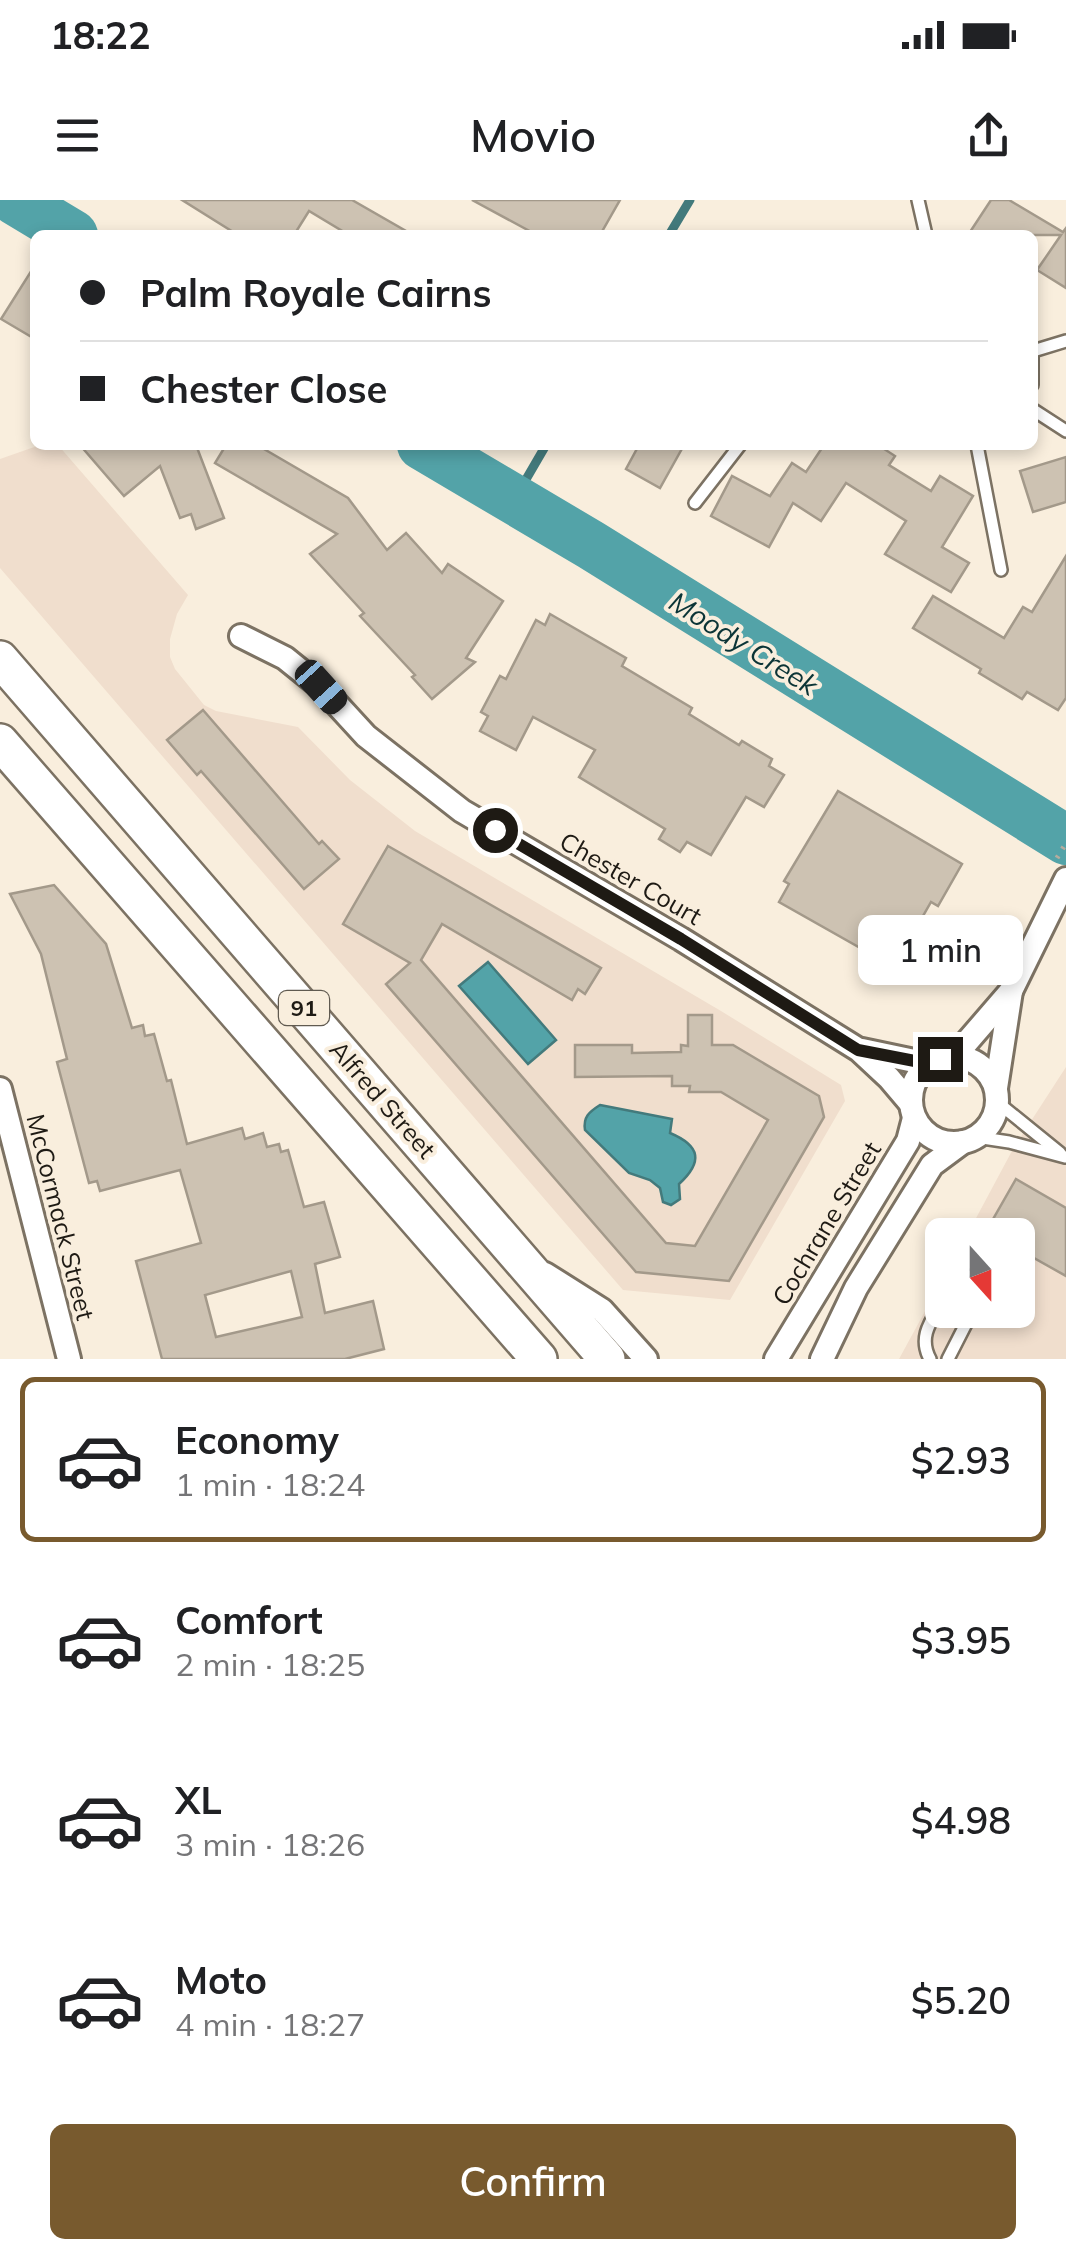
<!DOCTYPE html>
<meta charset="utf-8">
<style>
body{margin:0;font-family:Mulish,sans-serif;background:#f2f2f2;color:#202124;height:100vh;display:flex;flex-direction:column;font-size:38px;white-space:nowrap}
*{box-sizing:border-box;margin:0}
p{font-size:32px;color:#757577}
.icon{flex:none;width:55px;height:55px;fill:none;stroke:currentColor;stroke-width:2;stroke-linecap:round;stroke-linejoin:round}
.map{position:relative;height:1159px;overflow:hidden}
.sheet{display:flex;flex-direction:column;background:#fff;flex:1}
.sheet>*{flex:none}
.top-card{position:absolute;left:30px;top:30px;width:1008px;height:220px;border-radius:15px;box-shadow:0 5px 15px #0003;display:grid;align-content:center;height:220px;padding:0 50px;background:#fff}
.needle{width:65px;rotate:159deg}
.fabs{position:absolute;left:925px;top:1018px;display:grid;gap:20px}
.fabs a{display:grid;place-items:center;width:110px;height:110px;border-radius:15px;background:#fff;box-shadow:0 5px 15px #0003;font-size:50px}
.end{position:absolute;width:45px;height:45px;margin:-22px;border:12px solid #1e1a14;background:#fff;box-shadow:0 0 0 5px #fff}
.from{border-radius:50%}
.bubble{position:absolute;height:70px;border-radius:15px;background:#fff;box-shadow:0 5px 15px #0003;font-size:32px;font-weight:600;line-height:70px;text-align:center}
.car{position:absolute;width:30px;height:60px;margin:-30px -15px;border-radius:12px;box-shadow:0 0 8px 2px #0007;background:linear-gradient(#222 24%,#8ab4d8 0 40%,#222 0 76%,#8ab4d8 0 86%,#222 0)}
.top-card b{display:flex;align-items:center;gap:35px;height:95px;font-size:38px}
.top-card b+b{border-top:2px solid #e0e0e0}
.top-card i{width:25px;height:25px;background:#202124}
ul{padding:18px 0 0;list-style:none}
li{display:flex;align-items:center;gap:30px;height:165px;margin:0 20px 15px;padding:0 30px;border:5px solid transparent;border-radius:15px}
li div{flex:1}
li b{display:block;font-size:38px}
li em{font-style:normal;font-weight:600}
li.active{border-color:#785a2e}
li>.icon{width:90px;height:90px;stroke-width:1.5}
.cta{display:flex;gap:20px;margin-top:auto;padding:20px 50px}
.cta a{flex:1;height:115px;border-radius:15px;background:#785a2e;color:#fff;font-size:40px;font-weight:600;line-height:115px;text-align:center}
.status{display:flex;justify-content:space-between;align-items:center;height:70px;padding:0 50px;background:#fff;direction:ltr}
.status svg{height:28px;fill:currentColor}
header{display:flex;justify-content:space-between;align-items:center;height:130px;padding:0 50px;background:#fff;font-size:45px;font-weight:600}
.map>svg:first-child{display:block}
.commercial{fill:#f0decd}
.water{fill:#53a3a8;stroke:#437a7c;stroke-width:2.5}
.lines{fill:none;stroke-linecap:round;stroke-linejoin:round}
.stream{stroke:#437a7c;stroke-width:9}
.river{stroke:#53a3a8;stroke-width:50}
.building{fill:#cdc2b2;stroke:#a3998a;stroke-width:2.5;fill-rule:evenodd}
.service-casing{stroke:#7c7263;stroke-width:16}
.minor-casing{stroke:#7c7263;stroke-width:28}
.primary-casing{stroke:#7c7263;stroke-width:40}
.path{stroke:#b5ac9e;stroke-width:5;stroke-dasharray:2.5 8;stroke-linecap:butt}
.service{stroke:#fff;stroke-width:11}
.minor{stroke:#fff;stroke-width:22}
.primary{stroke:#fff;stroke-width:35}
.route{stroke:#1e1a14;stroke-width:12}
.labels{text-anchor:middle;dominant-baseline:central;stroke-width:8;stroke-linejoin:round;paint-order:stroke}
.shield{fill:#f9eedd;stroke:#605a50;stroke-width:2.5}
.shield-label{font-size:22px;font-weight:bold;fill:#1e1a14}
.street-label{font-size:25px;fill:#1e1a14;stroke:#f9eedd}
.water-label{font-size:28px;font-style:italic;fill:#0b3436;stroke:#f9eedd}
</style>
<div class="status"><b>18:22</b><svg viewBox="0 0 49 12"><path d="M0 12V9h3v3zM5 12V6h3v6zM10 12V3h3v9zM15 12V0h3v12zM26 1h20v11H26zM47 4h2v5h-2z"/></svg></div>
<header><svg class="icon" aria-label="menu" viewBox="0 0 24 24"><path d="M4 6h16M4 12h16M4 18h16"/></svg>Movio<svg class="icon" aria-label="share" viewBox="0 0 24 24"><path d="M12 15V3M7 8l5-5 5 5M5 13v7h14v-7"/></svg></header>
<div class="map">
<svg width="1066" height="1159" viewBox="0 0 1066 1159">
<rect width="100%" height="100%" fill="#f9eedd"/>
<!-- commercial -->
<g class="commercial">
<polygon points="40,245 58,245 188,395 177,414 170,439 170,457 175,469 204,505 216,511 298,527 350,580 415,631 721,811 841,885 845,901 730,1100 623,1090 0,368 0,259"/>
<polygon points="1066,867 1066,1159 899,1159 942,1080 942,1110 1018,1110 1018,1035 967,1035 1013,949"/>
</g>
<!-- water -->
<g class="water">
<polygon points="488,762 556,840 528,864 459,786"/>
<path d="M600 905 672 919 670 933C701 946 703 962 679 984L680 999 671 1005 663 1002 660 988 650 980 629 973 585 930C583 917 589 912 600 905Z"/>
</g>
<g class="lines">
<!-- stream -->
<g class="stream">
<polyline points="669,35 690,0"/>
<polyline points="514,300 546,245"/>
</g>
<!-- river -->
<g class="river">
<polyline points="15,0 73,35"/>
<polyline points="422,245 591,345 1066,640"/>
</g>
</g>
<!-- building -->
<g class="building">
<polygon points="182,0 352,0 413,35 349,35 309,11 294,35 238,35"/>
<polygon points="472,0 620,0 600,35 537,35"/>
<polygon points="991,0 1009,0 1063,32 1066,28 1066,88 1037,70 1061,35 968,35"/>
<polygon points="35,65 35,139 1,119"/>
<polygon points="80,245 196,245 224,318 196,329 191,314 180,318 160,266 124,296"/>
<polygon points="226,245 257,245 348,298 387,350 406,333 442,373 448,364 503,401 466,458 475,462 432,499 412,477 415,475 360,416 364,413 310,354 337,334 215,263"/>
<polygon points="639,245 684,245 660,288 626,269"/>
<polygon points="824,245 878,245 895,256 889,265 931,291 940,276 973,296 942,347 969,363 951,392 885,354 906,321 846,283 821,321 793,303 769,347 711,316 732,276 770,296 792,263 806,272"/>
<polygon points="1066,257 1066,302 1033,312 1020,271"/>
<polygon points="1066,356 1066,498 1058,510 1027,492 1022,499 979,473 981,469 913,428 933,396 1004,438 1023,407 1032,412"/>
<polygon points="550,414 626,458 622,466 692,508 689,514 739,545 742,541 772,559 769,566 784,575 764,607 746,597 711,655 687,642 680,652 659,639 665,629 579,577 595,550 533,517 516,550 480,531 488,516 481,512 500,476 506,479 536,420 545,425"/>
<polygon points="203,510 319,644 322,641 339,659 304,689 201,571 197,575 167,540"/>
<polygon points="838,591 962,664 938,706 931,702 894,767 779,702 789,684 784,681"/>
<polygon points="388,646 601,768 585,794 578,789 572,800 442,724 421,760 666,1043 695,1046 768,920 721,892 689,892 690,886 672,886 672,876 575,877 575,845 632,845 632,853 681,852 681,845 688,846 688,815 712,815 712,845 733,845 819,896 824,917 729,1081 636,1072 386,784 410,763 343,724"/>
<path d="M54 685 106 744 132 828 143 825 145 836 154 834 167 881 171 880 187 944 242 928 245 939 263 933 267 947 279 944 281 952 288 950 304 1007 324 1002 340 1057 315 1064 325 1113 373 1101 384 1149 345 1159H162L136 1061 201 1043 180 970 100 991 97 981 89 983 57 862 67 859 41 754 10 694ZM291 1071 302 1117 216 1137 205 1095Z"/>
<polygon points="1016,979 1066,1008 1066,1076 1018,1049 1018,1035 984,1035"/>
</g>
<g class="lines">
<!-- service casing -->
<g class="service-casing">
<g id="service">
<polyline points="918,0 926,35"/>
<polyline points="1032,150 1032,185"/>
<polyline points="1033,151 1066,141"/>
<polyline points="1032,209 1066,231"/>
<polyline points="977,245 1001,370"/>
<polyline points="695,303 740,245"/>
<polyline points="997,902 1060,953"/>
<polyline points="976,937 1009,942 1065,957"/>
<path d="M930 1159C918 1137 931 1121 942 1102"/>
<polyline points="948,1159 973,1110"/>
</g>
</g>
<!-- minor casing -->
<g class="minor-casing">
<g id="minor">
<polyline points="241,436 285,458 321,487 366,536 462,611 681,739 859,850 889,878 911,904"/>
<polyline points="862,850 919,862 939,859"/>
<polyline points="954,857 1011,791 1066,679"/>
<circle cx="954" cy="900" r="43"/>
<polyline points="996,888 1011,791"/>
<polyline points="0,889 69,1159"/>
<polyline points="545,1074 602,1110 646,1159"/>
<polyline points="776,1159 908,941 914,918"/>
<polyline points="822,1159 856,1088 932,965 963,942"/>
</g>
</g>
<!-- primary casing -->
<g class="primary-casing">
<g id="primary">
<polyline points="0,459 607,1159"/>
<polyline points="0,542 539,1159"/>
</g>
</g>
<!-- path -->
<polyline class="path" points="1057,658 1066,643"/>
<!-- service -->
<use href="#service" class="service"/>
<!-- minor -->
<use href="#minor" class="minor"/>
<!-- primary -->
<use href="#primary" class="primary"/>
</g>
<g class="lines">
<!-- route -->
<polyline class="route" points="495,630 681,739 858,850 920,862 940,859"/>
</g>
<g class="labels">
<!-- shield labels -->
<rect class="shield" x="279" y="791" width="50" height="34" rx="8"/>
<g class="shield-label">
<text x="304" y="808">91</text>
</g>
<!-- street labels -->
<g class="street-label">
<text transform="translate(631 678) rotate(30)">Chester Court</text>
<text transform="translate(383 899) rotate(49)">Alfred Street</text>
<text transform="translate(61 1017) rotate(76)">McCormack Street</text>
<text transform="translate(826 1023) rotate(-59)">Cochrane Street</text>
</g>
<!-- water labels -->
<g class="water-label">
<text transform="translate(744 443) rotate(32)">Moody Creek</text>
</g>
</g>
</svg>
<div class="fabs">
<a><svg class="needle" viewBox="-14 -14 28 28"><path d="M0-13l5 13h-10z" fill="#e53935"/><path d="M0 13l5-13h-10z" fill="#757577"/></svg></a>
</div>
<i class="end from" style="left:495px;top:630px"></i>
<i class="end" style="left:940px;top:859px"></i>
<div class="bubble" style="left:858px;top:715px;width:165px">1 min</div>
<i class="car" style="left:321px;top:487px;rotate:138deg"></i>
<div class="top-card">
<b><i class="from"></i>Palm Royale Cairns</b>
<b><i></i>Chester Close</b>
</div>
</div>
<section class="sheet">
<ul>
<li class="active"><svg class="icon" aria-label="car" viewBox="0 0 24 24"><path d="M5 17H2v-5l4-1 3-4h7l3 4 3 1v5h-3M9 17h6M6 11h13"/><circle cx="7" cy="17" r="2"/><circle cx="17" cy="17" r="2"/></svg><div><b>Economy</b><p>1 min · 18:24</p></div><em>$2.93</em></li>
<li><svg class="icon" aria-label="car" viewBox="0 0 24 24"><path d="M5 17H2v-5l4-1 3-4h7l3 4 3 1v5h-3M9 17h6M6 11h13"/><circle cx="7" cy="17" r="2"/><circle cx="17" cy="17" r="2"/></svg><div><b>Comfort</b><p>2 min · 18:25</p></div><em>$3.95</em></li>
<li><svg class="icon" aria-label="car" viewBox="0 0 24 24"><path d="M5 17H2v-5l4-1 3-4h7l3 4 3 1v5h-3M9 17h6M6 11h13"/><circle cx="7" cy="17" r="2"/><circle cx="17" cy="17" r="2"/></svg><div><b>XL</b><p>3 min · 18:26</p></div><em>$4.98</em></li>
<li><svg class="icon" aria-label="car" viewBox="0 0 24 24"><path d="M5 17H2v-5l4-1 3-4h7l3 4 3 1v5h-3M9 17h6M6 11h13"/><circle cx="7" cy="17" r="2"/><circle cx="17" cy="17" r="2"/></svg><div><b>Moto</b><p>4 min · 18:27</p></div><em>$5.20</em></li>
</ul>
<div class="cta"><a>Confirm</a></div>
</section>
